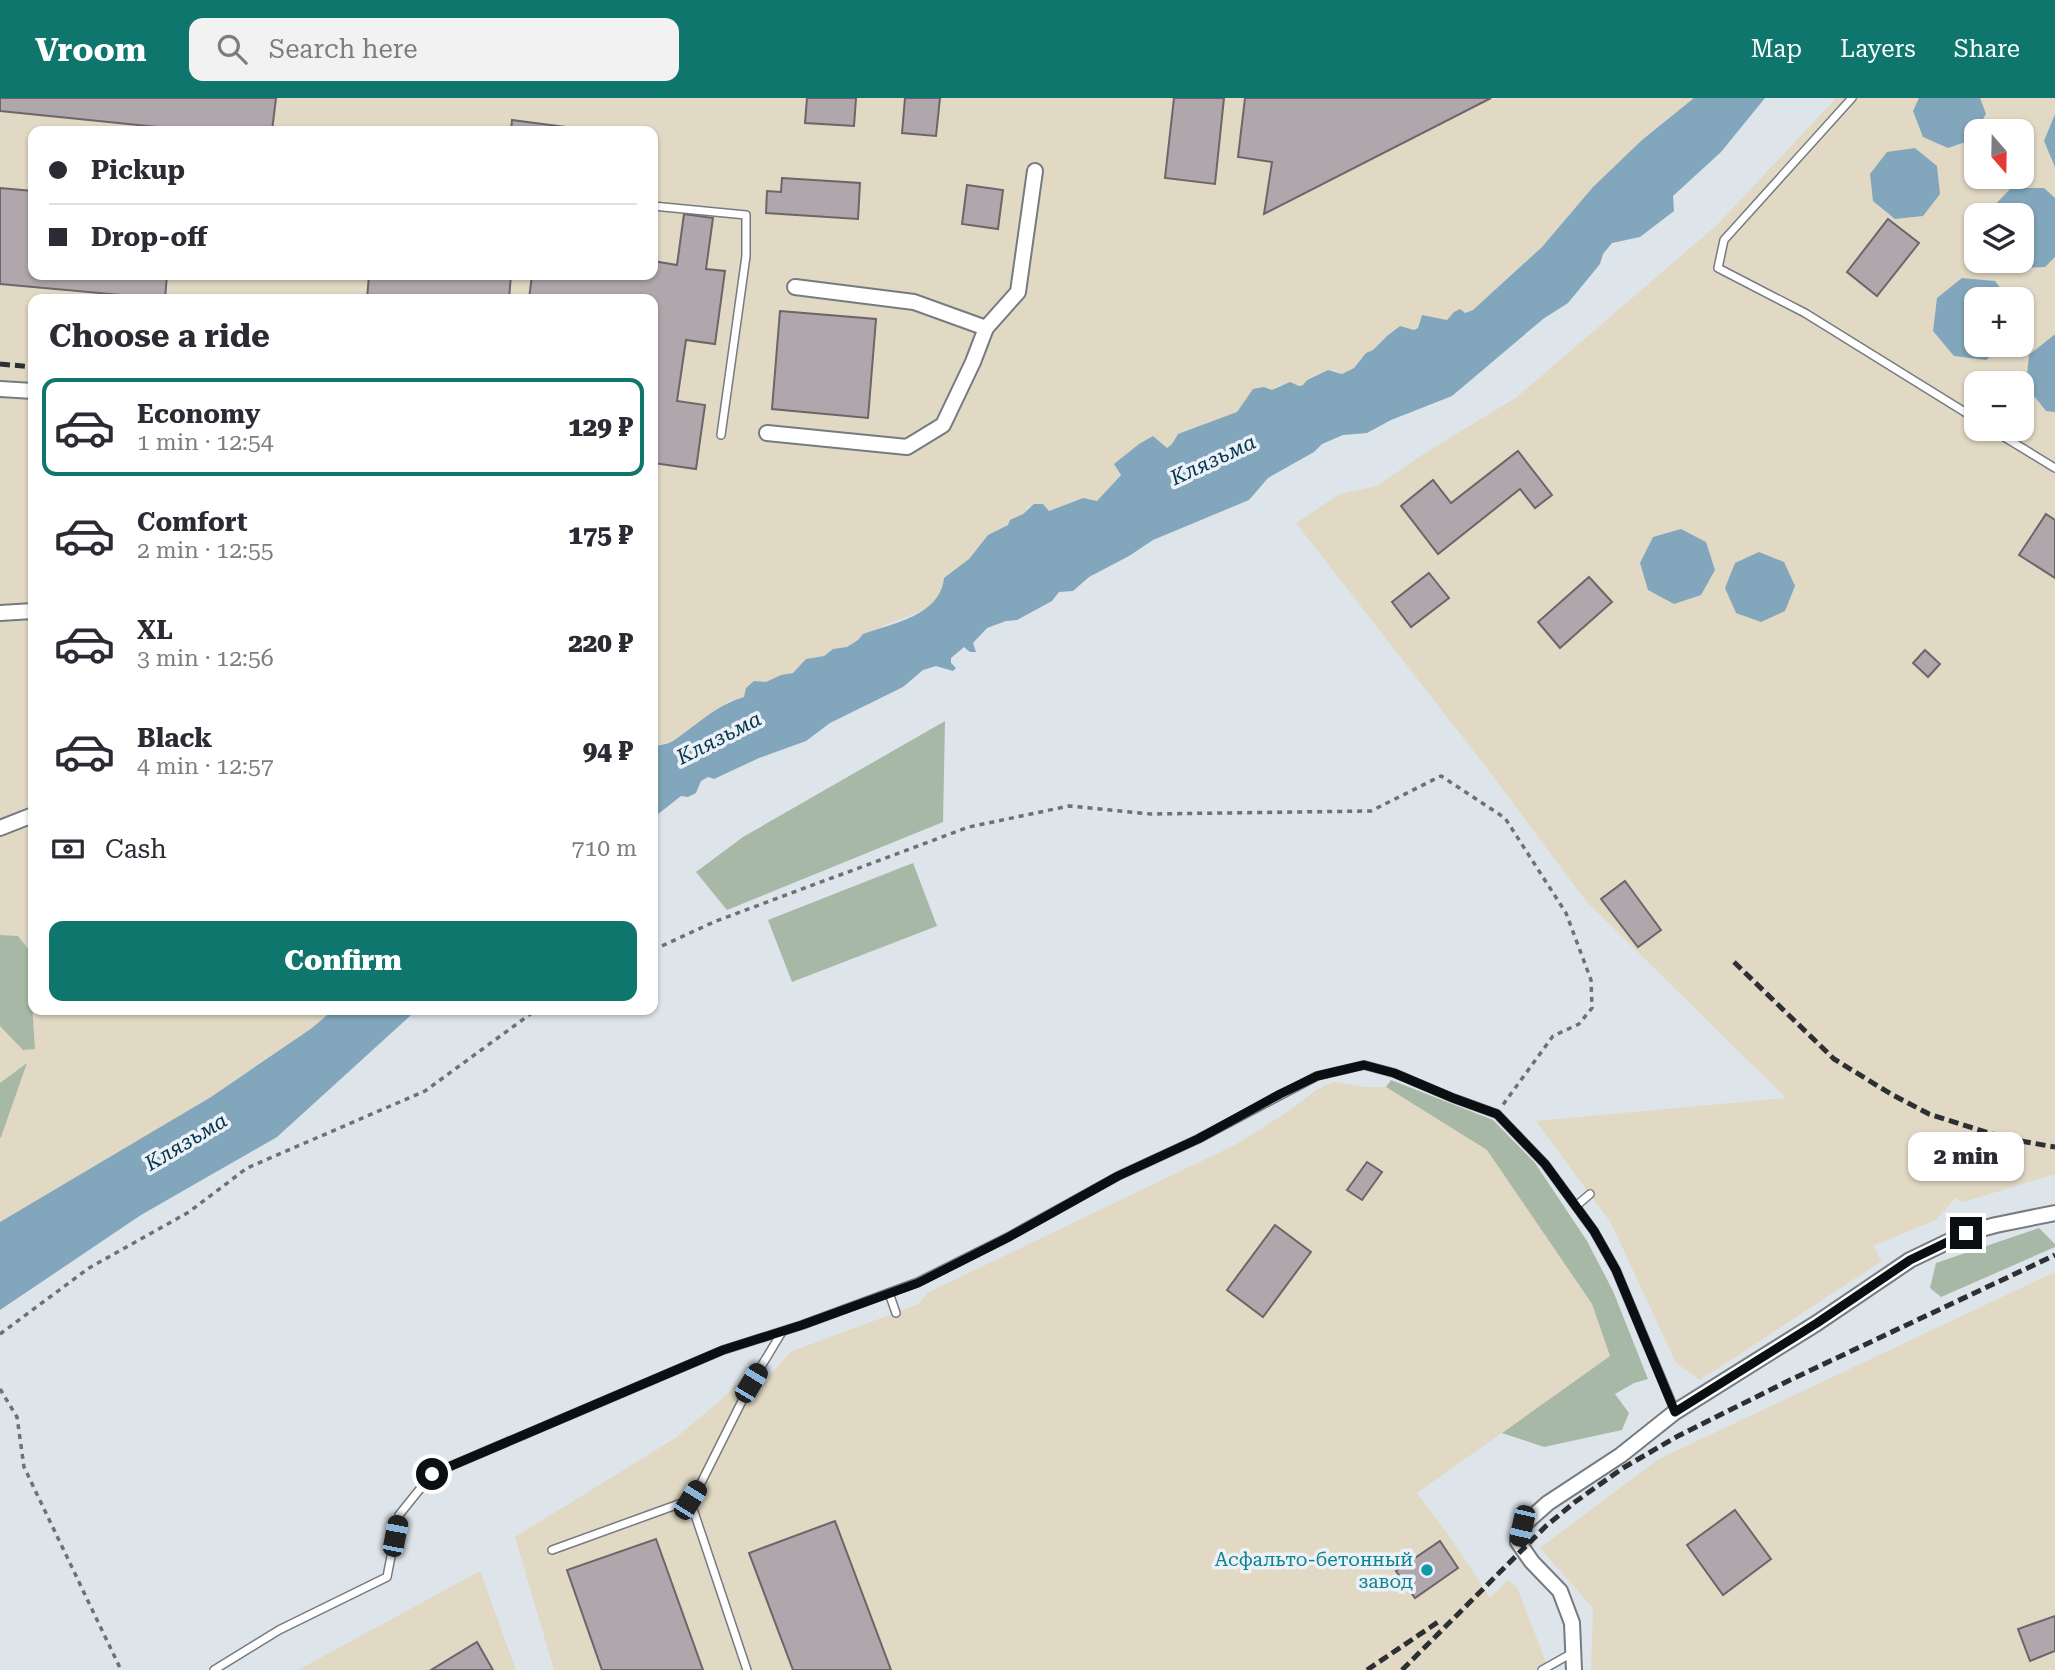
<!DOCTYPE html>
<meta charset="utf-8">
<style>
body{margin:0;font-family:"Roboto Serif",serif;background:#f2f2f3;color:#2b2b33;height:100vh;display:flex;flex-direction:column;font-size:26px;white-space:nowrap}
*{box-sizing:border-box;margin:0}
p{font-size:23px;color:#7c7c81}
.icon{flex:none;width:38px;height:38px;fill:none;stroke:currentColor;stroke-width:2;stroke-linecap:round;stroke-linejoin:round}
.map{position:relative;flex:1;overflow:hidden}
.details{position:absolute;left:28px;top:196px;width:630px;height:721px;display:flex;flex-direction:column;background:#fff;border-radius:14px;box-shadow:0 2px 5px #0004}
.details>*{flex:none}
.hud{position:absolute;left:28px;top:28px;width:630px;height:154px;border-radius:14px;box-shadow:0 2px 5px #0004;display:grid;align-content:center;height:154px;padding:0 21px;background:#fff}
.needle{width:46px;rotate:160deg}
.buttons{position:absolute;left:1964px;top:21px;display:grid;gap:14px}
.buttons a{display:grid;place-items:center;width:70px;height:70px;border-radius:14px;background:#fff;box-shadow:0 2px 5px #0004;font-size:35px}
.end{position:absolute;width:32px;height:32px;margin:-16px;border:9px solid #0c0f11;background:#fff;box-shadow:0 0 0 4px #fff}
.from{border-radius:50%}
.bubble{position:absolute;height:49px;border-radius:14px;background:#fff;box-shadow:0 2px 5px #0004;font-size:23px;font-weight:800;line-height:49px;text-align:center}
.car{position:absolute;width:21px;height:42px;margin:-21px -10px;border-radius:9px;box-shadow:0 0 5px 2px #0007;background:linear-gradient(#222 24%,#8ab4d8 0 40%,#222 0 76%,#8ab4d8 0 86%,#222 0)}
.hud b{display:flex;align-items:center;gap:24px;height:66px;font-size:26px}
.hud b+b{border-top:2px solid #e1e1e2}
.hud i{width:18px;height:18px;background:#2b2b33}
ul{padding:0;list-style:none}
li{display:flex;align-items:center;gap:21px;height:98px;margin:0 14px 10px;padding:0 7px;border:4px solid transparent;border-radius:14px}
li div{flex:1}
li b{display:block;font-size:26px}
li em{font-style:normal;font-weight:800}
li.active{border-color:#0f766e}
li>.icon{width:63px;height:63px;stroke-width:1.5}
h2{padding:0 21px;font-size:32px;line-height:84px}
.pay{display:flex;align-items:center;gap:18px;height:77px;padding:0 21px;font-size:26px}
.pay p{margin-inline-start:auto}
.primary-button{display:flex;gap:14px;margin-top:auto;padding:14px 21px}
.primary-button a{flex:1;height:80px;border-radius:14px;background:#0f766e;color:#fff;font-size:28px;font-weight:800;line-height:80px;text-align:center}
header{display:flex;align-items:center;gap:42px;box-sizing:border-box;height:98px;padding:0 35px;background:#0f766e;color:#fff}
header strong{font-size:33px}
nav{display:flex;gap:38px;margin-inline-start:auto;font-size:24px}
.search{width:490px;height:63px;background:#f2f2f3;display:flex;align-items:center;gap:18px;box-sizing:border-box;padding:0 24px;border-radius:14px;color:#7c7c81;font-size:26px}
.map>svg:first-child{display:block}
.industrial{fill:#e1d9c4;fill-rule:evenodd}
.green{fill:#a8b8a6}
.water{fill:#82a6bb}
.building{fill:#afa7ab;stroke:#6c6569;stroke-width:2}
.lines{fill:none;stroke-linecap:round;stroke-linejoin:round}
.service-casing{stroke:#757b81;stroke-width:10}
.minor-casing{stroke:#757b81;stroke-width:18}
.path{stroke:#6d7175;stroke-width:3.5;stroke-dasharray:5 5;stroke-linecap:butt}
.service{stroke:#fff;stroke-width:7}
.minor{stroke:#fff;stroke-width:14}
.rail{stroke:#2d3033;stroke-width:5;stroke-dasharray:10 5;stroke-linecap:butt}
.route{stroke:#0c0f11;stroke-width:9}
.culture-dot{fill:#0f9aa8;stroke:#ebf1f7;stroke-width:2.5}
.labels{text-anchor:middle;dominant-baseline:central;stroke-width:7;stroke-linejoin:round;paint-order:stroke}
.culture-label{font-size:19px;fill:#0d838f;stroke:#ebf1f7;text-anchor:end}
.water-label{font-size:21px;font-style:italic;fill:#03354d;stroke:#ebf1f7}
</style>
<header>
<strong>Vroom</strong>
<div class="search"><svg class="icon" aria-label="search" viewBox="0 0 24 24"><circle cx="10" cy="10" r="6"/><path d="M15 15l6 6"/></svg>Search here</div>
<nav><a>Map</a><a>Layers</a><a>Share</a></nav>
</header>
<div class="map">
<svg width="2055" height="1572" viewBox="0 0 2055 1572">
<rect width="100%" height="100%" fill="#dde4ea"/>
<!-- industrial -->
<g class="industrial">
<path d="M0 0H1694L1642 42 1593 89 1542 149 1473 212 1452 218 1447 222 1422 217 1418 230 1414 232 1400 228 1393 233 1354 270 1347 274 1342 276 1335 272 1319 275 1307 281 1304 287H1280L1272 292 1251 295 1238 314 1178 336 1172 346 1166 350 1153 338 1139 346 1115 366 1121 376 1097 403 1076 402 1049 413 1028 409 1023 416 1010 422 1008 427 988 437 969 461 944 480 943 494 926 511 863 536 858 542 847 549 833 551 824 558 806 561 793 575 781 577 744 599 729 603 671 645 660 646 653 650V201H33V912H333L312 930 211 999 0 1124ZM33 33H653V177H33Z"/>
<path d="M1836 0H2055V1076L1963 1104 1955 1100 1936 1122 1873 1148 1882 1163 1700 1282 1676 1265 1611 1125 1536 1023 1786 1000 1586 803 1486 669 1296 425 1340 396 1377 388 1422 357 1517 299 1717 127ZM1976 33H2021V79H1976ZM1976 117H2021V163H1976ZM1976 201H2021V247H1976ZM1976 285H2021V331H1976Z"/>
<polygon points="1334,984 1363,989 1386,989 1487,1052 1592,1206 1610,1258 1417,1395 1452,1442 1490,1500 1508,1482 1517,1489 1549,1572 554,1572 515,1439 677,1339 725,1298 743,1279 759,1290 790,1254 919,1206 927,1195 1235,1047 1292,1011 1316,992"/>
<polygon points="2055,1174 2055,1572 1591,1572 1593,1510 1540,1450 1659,1361"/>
<polygon points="480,1473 516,1572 298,1572"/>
</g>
<!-- green -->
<g class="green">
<polygon points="945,623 943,724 727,812 696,774 743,739"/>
<polygon points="913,765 937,828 792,884 768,822"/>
<polygon points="0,837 18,838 33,857 32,905 35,951 23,952 0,928"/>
<polygon points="27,965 1,1039 0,1040 0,985"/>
<polygon points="1391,982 1493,1022 1535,1065 1587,1143 1613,1193 1648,1281 1634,1285 1615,1296 1629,1315 1622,1332 1544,1349 1502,1335 1610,1258 1592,1206 1487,1052 1386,989"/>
<polygon points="2039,1130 2055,1146 2055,1149 1941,1199 1930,1190 1936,1165"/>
</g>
<!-- water -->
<g class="water">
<path d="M1694 0H1765L1721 54 1673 98 1674 113 1640 139 1612 145 1603 156 1600 166 1568 205 1543 221 1452 298 1391 322 1367 335 1343 337 1322 346 1314 354 1268 380 1249 402 1153 442 1129 458 1089 479 1073 493 1059 494 1052 503 1017 522 1006 523 987 530 973 545 976 554H970L964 549 951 560V565L956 570 953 573 936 568 923 572 903 589 830 625 806 643 759 660 714 681 708 679 701 683 696 695 688 699 681 698 653 720V650C659 646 667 647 673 643 697 627 716 607 744 599L746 590 754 583 766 584 781 577 793 575 806 561 824 558 833 551 847 549 858 542 863 536C893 525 940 518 944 480L969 461 988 437 1008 427 1010 422 1023 416 1034 406H1043L1049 413 1083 400 1097 403 1121 377 1114 366 1139 346 1153 338 1167 350 1172 346 1178 336 1237 314 1253 291 1264 289 1272 292 1290 284 1299 288 1303 287 1307 282 1328 272 1342 276 1354 270 1366 255 1373 252 1387 238 1400 228 1414 232 1418 230 1422 217 1447 222 1454 214 1460 211 1465 215 1473 212 1542 149 1593 89 1642 42Z"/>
<polygon points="1919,0 1980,0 1986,16 1976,33 1974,41 1948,50 1923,39 1913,13"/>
<polygon points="2055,16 2055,69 2044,43"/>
<polygon points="1915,50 1937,68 1940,96 1923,118 1895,121 1873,103 1870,76 1887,54"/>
<polygon points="2011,90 2044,90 2055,100 2055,159 2045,169 2012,170 2005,163 2021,163 2021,117 1988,117 1988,114"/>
<polygon points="1962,180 1995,183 2009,201 1976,201 1976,247 2004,247 1986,262 1954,258 1933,233 1937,200"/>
<polygon points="2054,237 2055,237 2055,314 2046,313 2026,288 2029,257"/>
<polygon points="1681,431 1706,444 1715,472 1701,497 1674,506 1648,492 1640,465 1653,439"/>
<polygon points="1759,454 1784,464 1795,488 1785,513 1761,524 1736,515 1725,490 1735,465"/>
<polygon points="333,912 414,912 410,918 277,1039 141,1117 0,1212 0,1124 211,999 312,930"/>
</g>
<!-- building -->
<g class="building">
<polygon points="0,0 276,0 272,33 197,33 0,13"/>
<polygon points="807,0 856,0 854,28 805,25"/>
<polygon points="905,0 940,0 936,38 902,35"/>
<polygon points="1174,0 1224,0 1215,86 1165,80"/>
<polygon points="1245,0 1491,0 1264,116 1272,64 1238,59"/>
<polygon points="512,22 565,29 565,33 511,33"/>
<polygon points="782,80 860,85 858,121 766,115 767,93 781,94"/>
<polygon points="967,87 1003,92 998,131 962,126"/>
<polygon points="0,90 33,93 33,177 167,177 165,201 0,186"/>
<polygon points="684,116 713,120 706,171 725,173 715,246 686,242 677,303 705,307 696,371 653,365 653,201 529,201 532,177 653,177 653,163 677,167"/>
<polygon points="1888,121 1919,145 1877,198 1847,174"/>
<polygon points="369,177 511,177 509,201 367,201"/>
<polygon points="780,213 876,221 868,320 772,311"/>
<polygon points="1518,353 1552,397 1535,410 1520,391 1438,456 1401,408 1433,382 1451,405"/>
<polygon points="2046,416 2055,422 2055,480 2019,457"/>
<polygon points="1429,475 1449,500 1411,529 1392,504"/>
<polygon points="1589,479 1612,504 1560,550 1538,524"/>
<polygon points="1925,552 1940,566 1928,579 1913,565"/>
<polygon points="1625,783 1661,832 1638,849 1601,801"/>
<polygon points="1367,1064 1382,1074 1362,1102 1347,1092"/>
<polygon points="1275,1127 1311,1154 1263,1219 1227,1192"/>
<polygon points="1735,1412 1771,1461 1723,1497 1687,1447"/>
<polygon points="835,1423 891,1572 793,1572 749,1455"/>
<polygon points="656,1441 703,1572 602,1572 567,1472"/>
<polygon points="1440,1443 1458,1470 1415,1500 1396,1473"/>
<polygon points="2055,1518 2055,1553 2030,1563 2018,1531"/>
<polygon points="477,1544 493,1572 431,1572"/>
</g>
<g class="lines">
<!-- service casing -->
<g class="service-casing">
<g id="service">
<polyline points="1852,0 1724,142 1718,170 1805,215 1976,321"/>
<polyline points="653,108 746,117 746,158 721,337"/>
<polyline points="1991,331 2055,370"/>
<polyline points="1576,1108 1590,1096"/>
<polyline points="889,1195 896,1215"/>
<polyline points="690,1402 747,1572"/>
<polyline points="552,1452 690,1402 702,1383 751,1285 782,1234"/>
<polyline points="214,1572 279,1532 387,1479 399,1417 432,1376 723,1252 802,1227 918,1184 1008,1139 1118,1078 1198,1041 1317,978 1364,967 1394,975 1453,1000 1497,1016 1545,1066 1594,1133 1616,1172 1675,1313"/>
<polyline points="1542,1572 1574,1554"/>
</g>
</g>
<!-- minor casing -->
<g class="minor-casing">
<g id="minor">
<polyline points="795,189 914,204 986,230"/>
<polyline points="0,291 33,293"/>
<polyline points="767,335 907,349 943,327 973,264 986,230 1018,194 1035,73"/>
<polyline points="0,515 33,513"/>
<polyline points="0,730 33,717"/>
<polyline points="1574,1572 1572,1525 1560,1493 1532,1464 1518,1444 1522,1428 1548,1405 1621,1357 1675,1314 1817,1225 1910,1162 1966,1135 1996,1127 2055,1115"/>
</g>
</g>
<!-- path -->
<g class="path">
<polyline points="653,852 716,823 969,729 1069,708 1151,716 1371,713 1441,678 1505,720 1566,815 1591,882 1592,910 1579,926 1553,938 1502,1008"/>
<polyline points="0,1236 89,1170 189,1114 247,1070 425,993 536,912"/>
<polyline points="0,1291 17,1319 24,1369 121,1572"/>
</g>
<!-- service -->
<use href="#service" class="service"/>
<!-- minor -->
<use href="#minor" class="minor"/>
<!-- rail -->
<g class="rail">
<polyline points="0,266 33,269"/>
<polyline points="1734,864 1834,961 1891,996 1929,1016 1976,1031 2009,1041 2055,1049"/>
<polyline points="1367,1572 1441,1522"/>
<polyline points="1402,1572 1546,1428 1575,1404 1623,1370 1678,1338 1790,1282 2055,1157"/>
</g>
</g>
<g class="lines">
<!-- route -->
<polyline class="route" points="432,1376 723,1252 802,1227 918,1185 1009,1139 1118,1078 1198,1041 1280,996 1317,978 1364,967 1394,975 1453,1000 1497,1016 1545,1066 1594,1133 1616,1172 1675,1314 1817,1225 1910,1162 1966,1135"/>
</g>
<!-- markers -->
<circle class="culture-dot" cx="1427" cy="1472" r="7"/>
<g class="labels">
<!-- culture labels -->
<g class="culture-label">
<text x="1413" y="1461">Асфальто-бетонный<tspan x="1413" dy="22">завод</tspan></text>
</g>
<!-- water labels -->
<g class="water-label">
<text transform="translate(1213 362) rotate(-25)">Клязьма</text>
<text transform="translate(719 640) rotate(-27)">Клязьма</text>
<text transform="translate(186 1044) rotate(-31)">Клязьма</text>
</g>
</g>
</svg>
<div class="buttons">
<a><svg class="needle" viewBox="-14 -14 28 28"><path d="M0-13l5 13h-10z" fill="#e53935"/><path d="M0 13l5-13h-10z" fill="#7c7c81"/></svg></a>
<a><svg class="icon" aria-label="layers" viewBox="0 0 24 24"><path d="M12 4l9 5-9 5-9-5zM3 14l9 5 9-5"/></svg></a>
<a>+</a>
<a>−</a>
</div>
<i class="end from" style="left:432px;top:1376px"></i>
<i class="end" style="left:1966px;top:1135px"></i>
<div class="bubble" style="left:1908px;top:1034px;width:116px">2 min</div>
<i class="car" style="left:751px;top:1285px;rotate:31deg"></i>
<i class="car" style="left:690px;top:1402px;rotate:32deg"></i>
<i class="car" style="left:1522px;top:1428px;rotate:193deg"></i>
<i class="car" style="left:395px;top:1438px;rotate:11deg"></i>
<div class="hud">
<b><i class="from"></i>Pickup</b>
<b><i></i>Drop-off</b>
</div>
<section class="details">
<h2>Choose a ride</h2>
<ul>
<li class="active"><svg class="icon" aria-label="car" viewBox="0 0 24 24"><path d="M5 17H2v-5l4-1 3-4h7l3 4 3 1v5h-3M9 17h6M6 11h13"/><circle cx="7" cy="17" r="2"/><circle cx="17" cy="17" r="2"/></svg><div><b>Economy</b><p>1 min · 12:54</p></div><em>129 ₽</em></li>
<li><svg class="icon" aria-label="car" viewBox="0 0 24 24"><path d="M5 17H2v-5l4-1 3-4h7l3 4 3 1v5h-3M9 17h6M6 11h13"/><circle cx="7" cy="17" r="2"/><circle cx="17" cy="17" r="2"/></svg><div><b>Comfort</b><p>2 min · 12:55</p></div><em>175 ₽</em></li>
<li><svg class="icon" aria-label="car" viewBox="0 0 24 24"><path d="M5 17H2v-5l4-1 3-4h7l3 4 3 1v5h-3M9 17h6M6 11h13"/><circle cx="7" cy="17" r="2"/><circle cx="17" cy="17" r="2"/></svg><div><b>XL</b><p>3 min · 12:56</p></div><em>220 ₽</em></li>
<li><svg class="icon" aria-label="car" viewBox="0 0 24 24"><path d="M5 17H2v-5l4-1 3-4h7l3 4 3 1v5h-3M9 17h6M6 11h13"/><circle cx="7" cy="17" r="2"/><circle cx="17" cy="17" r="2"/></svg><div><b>Black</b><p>4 min · 12:57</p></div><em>94 ₽</em></li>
</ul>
<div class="pay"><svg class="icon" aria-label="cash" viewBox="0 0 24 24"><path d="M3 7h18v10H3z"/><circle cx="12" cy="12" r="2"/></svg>Cash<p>710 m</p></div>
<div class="primary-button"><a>Confirm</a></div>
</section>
</div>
